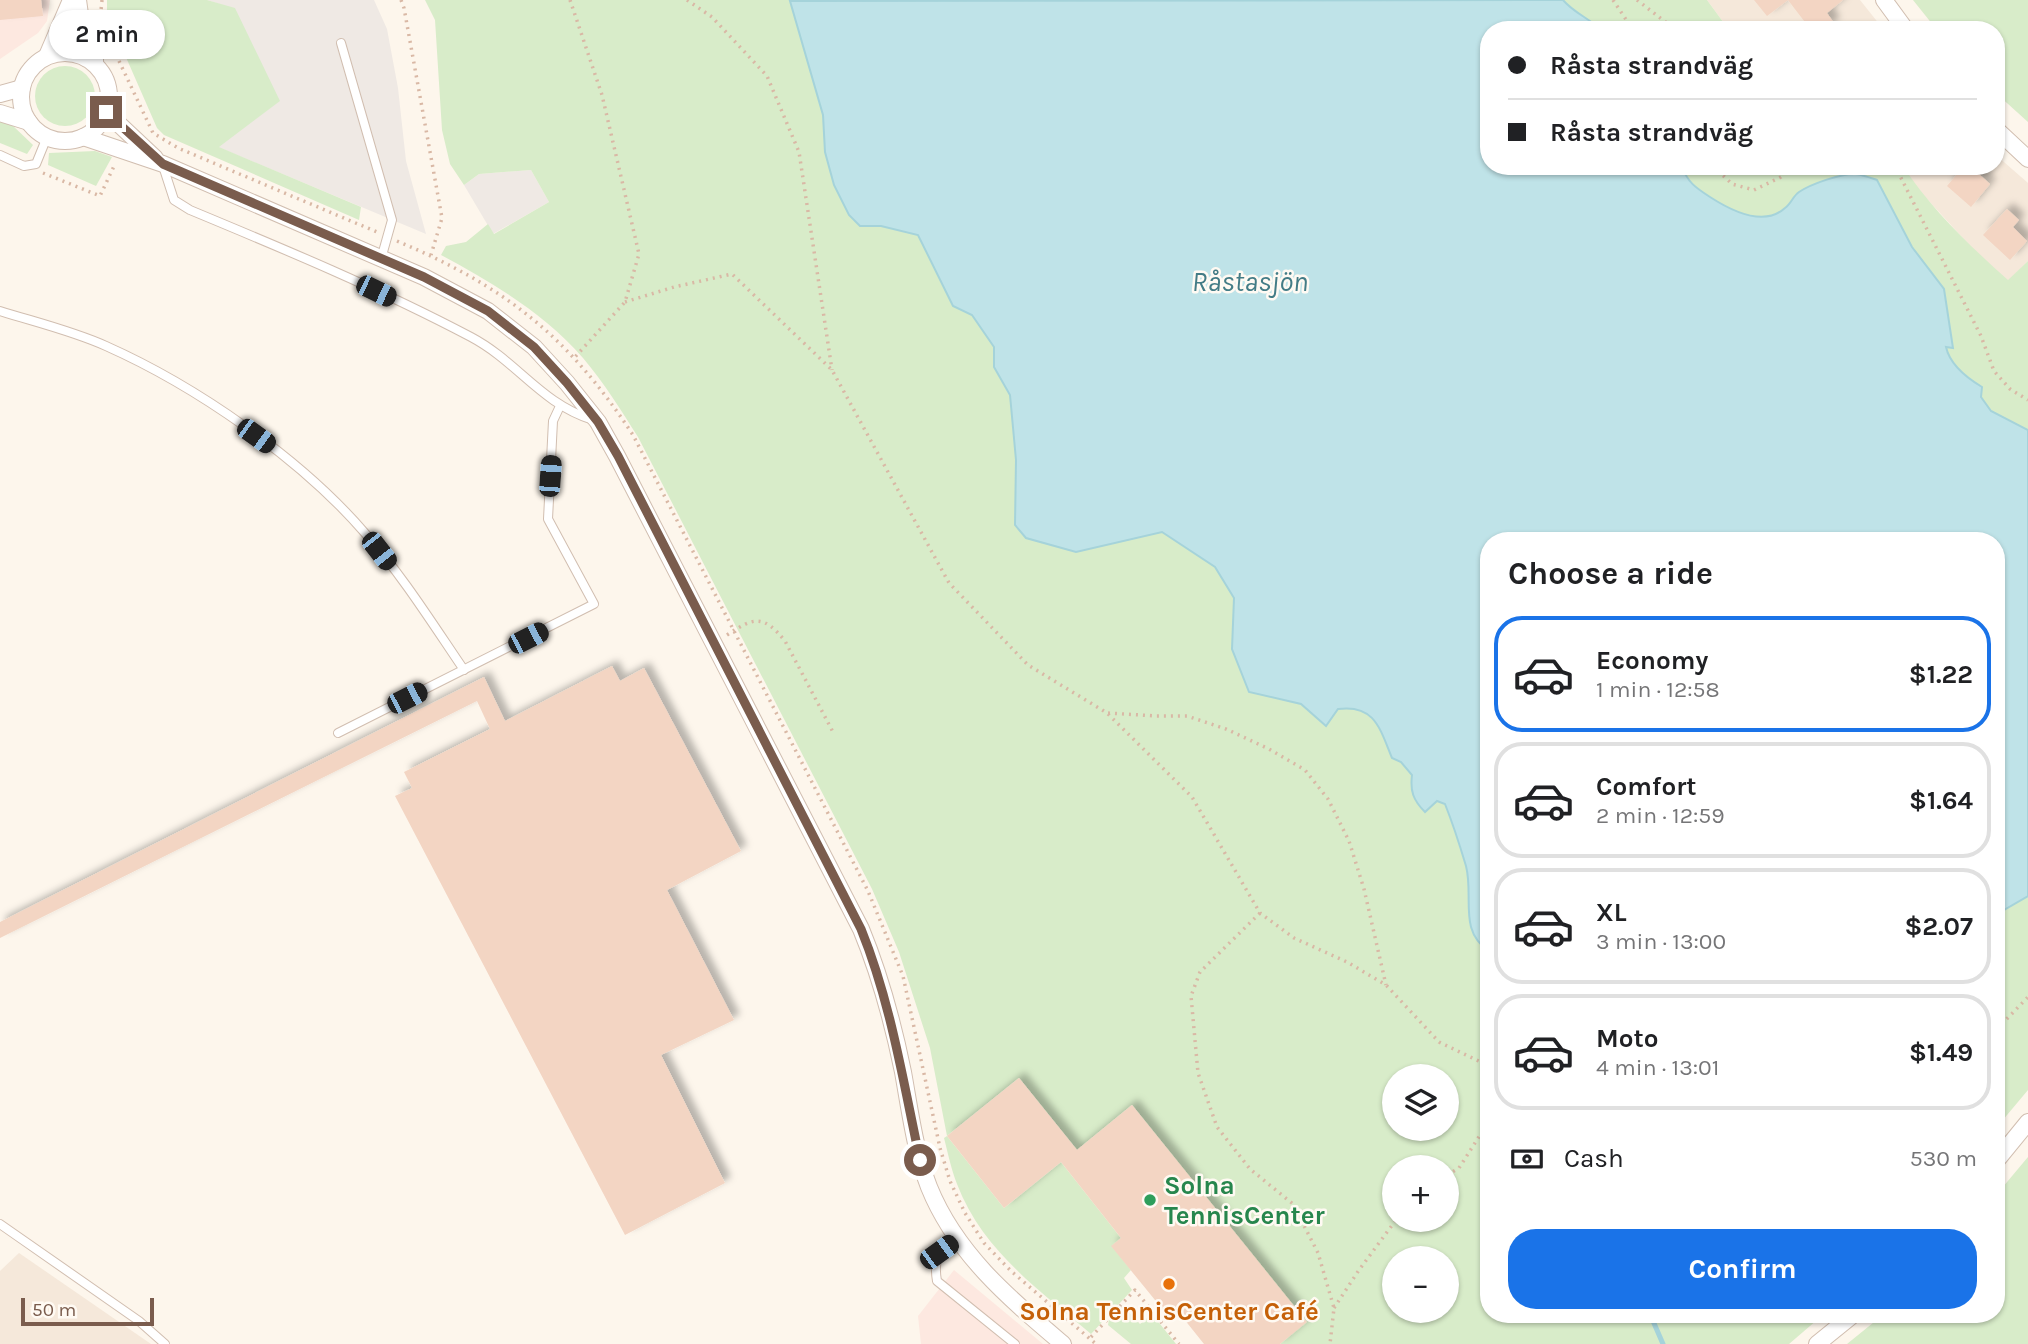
<!DOCTYPE html>
<meta charset="utf-8">
<style>
body{margin:0;font-family:Karla,sans-serif;background:#f2f2f2;color:#202124;height:100vh;display:flex;flex-direction:column;font-size:26px;white-space:nowrap}
*{box-sizing:border-box;margin:0}
p{font-size:23px;color:#757577}
.icon{flex:none;width:38px;height:38px;fill:none;stroke:currentColor;stroke-width:2;stroke-linecap:round;stroke-linejoin:round}
.map{position:relative;flex:1;overflow:hidden}
.drawer{position:absolute;left:1480px;top:532px;width:525px;height:791px;display:flex;flex-direction:column;background:#fff;border-radius:28px;box-shadow:0 2px 5px #0004}
.drawer>*{flex:none}
.guide{position:absolute;left:1480px;top:21px;width:525px;height:154px;border-radius:28px;box-shadow:0 2px 5px #0004;display:grid;align-content:center;height:154px;padding:0 28px;background:#fff}
.tools{position:absolute;left:1382px;top:1064px;display:grid;gap:14px}
.tools a{display:grid;place-items:center;width:77px;height:77px;border-radius:50%;background:#fff;box-shadow:0 2px 5px #0004;font-size:35px}
.scale{position:absolute;left:21px;bottom:18px;width:133px;box-sizing:border-box;padding-left:7px;border:4px solid #7a5c4d;border-top:0;font-size:19px;line-height:24px;white-space:nowrap;color:#7a5c4d;-webkit-text-stroke:5px #fffaf3;paint-order:stroke}
.end{position:absolute;width:32px;height:32px;margin:-16px;border:9px solid #7a5c4d;background:#fff;box-shadow:0 0 0 4px #fff}
.from{border-radius:50%}
.bubble{position:absolute;height:49px;border-radius:24px;background:#fff;box-shadow:0 2px 5px #0004;font-size:23px;font-weight:700;line-height:49px;text-align:center}
.car{position:absolute;width:21px;height:42px;margin:-21px -10px;border-radius:9px;box-shadow:0 0 5px 2px #0007;background:linear-gradient(#222 24%,#8ab4d8 0 40%,#222 0 76%,#8ab4d8 0 86%,#222 0)}
.guide b{display:flex;align-items:center;gap:24px;height:66px;font-size:26px}
.guide b+b{border-top:2px solid #e0e0e0}
.guide i{width:18px;height:18px;background:#202124}
ul{padding:0;list-style:none}
li{display:flex;align-items:center;gap:21px;height:116px;margin:0 14px 10px;padding:0 14px;border:4px solid #e0e0e0;border-radius:28px}
li div{flex:1}
li b{display:block;font-size:26px}
li em{font-style:normal;font-weight:700}
li.current{border-color:#1a73e8}
li>.icon{width:63px;height:63px;stroke-width:1.5}
h2{padding:0 28px;font-size:32px;line-height:84px}
.pay{display:flex;align-items:center;gap:18px;height:77px;padding:0 28px;font-size:26px}
.pay p{margin-inline-start:auto}
.button{display:flex;gap:14px;margin-top:auto;padding:14px 28px}
.button a{flex:1;height:80px;border-radius:28px;background:#1a73e8;color:#fff;font-size:28px;font-weight:700;line-height:80px;text-align:center}
.map>svg:first-child{display:block}
.residential{fill:#f5e8da}
.commercial{fill:#fde8e0}
.industrial{fill:#efe9e4}
.green{fill:#d8ecc9;fill-rule:evenodd}
.water{fill:#bfe3e8;stroke:#a5d3da;stroke-width:2}
.lines{fill:none;stroke-linecap:round;stroke-linejoin:round}
.stream{stroke:#a5d3da;stroke-width:5}
.building{fill:#f3d5c3;filter:url(#shadow)}
.lane-casing{stroke:#d1beb0;stroke-width:10}
.street-casing{stroke:#d1beb0;stroke-width:18}
.path{stroke:#d9b8a5;stroke-width:3.5;stroke-dasharray:2 5;stroke-linecap:butt}
.lane{stroke:#fff;stroke-width:8}
.street{stroke:#fff;stroke-width:16}
.route{stroke:#7a5c4d;stroke-width:9}
.leisure-dot{fill:#2e9e5b;stroke:#fffaf3;stroke-width:2.5}
.food-dot{fill:#e8710a;stroke:#fffaf3;stroke-width:2.5}
.labels{text-anchor:middle;dominant-baseline:central;stroke-width:5;stroke-linejoin:round;paint-order:stroke}
.leisure-label{font-size:26px;font-weight:bold;fill:#27864d;stroke:#fffaf3;text-anchor:start}
.food-label{font-size:26px;font-weight:bold;fill:#c56008;stroke:#fffaf3}
.water-label{font-size:28px;font-style:italic;fill:#437c86;stroke:#fffaf3}
</style>
<div class="map">
<svg width="2028" height="1344" viewBox="0 0 2028 1344">
<defs>
<filter id="shadow"><feDropShadow dx="6" dy="-6" stdDeviation="3.5" flood-color="#0004"/></filter>
</defs>
<rect width="100%" height="100%" fill="#fdf6ec"/>
<!-- residential -->
<g class="residential">
<polygon points="1707,0 1860,0 1884,30 1729,30"/>
<polygon points="1997,156 2028,183 2028,261 2008,281 1973,249 1917,188 1903,166 1997,166"/>
<polygon points="19,1253 151,1344 0,1344 0,1271"/>
</g>
<!-- commercial -->
<g class="commercial">
<polygon points="0,0 50,0 47,21 38,33 0,59"/>
<polygon points="954,1270 1043,1344 921,1344 918,1316"/>
</g>
<!-- industrial -->
<g class="industrial">
<polygon points="207,0 374,0 387,29 398,88 406,161 426,234 218,147 235,9"/>
<polygon points="531,170 549,202 493,234 464,185 479,174"/>
</g>
<!-- green -->
<g class="green">
<polygon points="107,0 207,0 235,8 280,101 219,147 361,207 359,220 164,135 157,128 125,55 139,47 133,32 117,38 107,18"/>
<path d="M425 0H1707L1729 30H1489V166H1903C1931 209 1970 246 2008 280L2028 261V1090L1997 1127V541H1489V1314H1824L1789 1344H1280L1306 1322 1132 1105 1077 1150 1019 1078 947 1136 1004 1208 1061 1162 1121 1238 1112 1246 1131 1270 1124 1278 1132 1290 1091 1334C1039 1290 982 1250 957 1184 951 1169 948 1153 944 1138L947 1136 930 1048 899 952 872 889 638 437C621 410 604 383 583 358 544 313 493 283 441 255L446 246 466 242 488 224 494 234 549 202 531 170 479 174 464 185 450 164 442 130 435 20ZM1395 1076H1447V1129H1395ZM1395 1167H1447V1220H1395ZM1395 1258H1447V1311H1395Z"/>
<polygon points="1913,0 2028,0 2028,122 1997,94 1997,30 1937,30"/>
<circle cx="65" cy="96" r="30"/>
<polygon points="0,120 11,124 33,145 27,154 0,143"/>
<polygon points="95,151 112,157 96,186 48,165 49,153"/>
<polygon points="2028,1157 2028,1344 1847,1344 1884,1314 1997,1314 1997,1194"/>
<polygon points="1122,1305 1140,1324 1152,1314 1176,1344 1131,1344 1108,1325 1109,1319"/>
</g>
<!-- water -->
<path class="water" d="M1563 0C1574 13 1589 18 1601 30H1489V166H1682C1687 182 1696 188 1710 197 1730 210 1763 228 1785 208 1791 204 1793 196 1799 192 1811 184 1842 173 1856 174 1863 175 1871 178 1877 180L1912 247 1944 289 1953 348 1946 347C1950 365 1967 378 1982 387L1981 397 1991 411 2028 430V896L1997 914V541H1489V951C1458 931 1474 897 1466 866 1460 846 1453 824 1445 804L1437 801 1425 812C1413 800 1410 791 1412 775L1401 762 1392 758C1380 729 1375 704 1338 709L1326 726 1301 704 1249 692 1232 649 1234 598 1215 567 1162 532 1076 552 1026 538 1015 525 1016 460 1010 395 994 367V347L972 315 953 306 918 235 881 226H860L849 215 834 185 825 152 823 115 790 1Z"/>
<g class="lines">
<!-- stream -->
<polyline class="stream" points="1650,1314 1663,1344"/>
</g>
<!-- building -->
<g class="building">
<polygon points="0,0 41,0 43,16 0,20"/>
<polygon points="1754,0 1788,0 1767,16"/>
<polygon points="1788,0 1843,0 1827,13 1834,23 1825,30 1811,30"/>
<polygon points="1964,166 1970,166 1990,184 1971,207 1947,186"/>
<polygon points="2007,209 2019,220 2013,227 2027,241 2010,260 1983,235"/>
<polygon points="612,666 620,681 644,668 741,851 667,890 734,1020 661,1055 725,1183 625,1235 395,796 412,788 404,772 490,729 477,701 0,938 0,922 484,677 505,721"/>
<polygon points="1019,1078 1077,1150 1132,1105 1307,1322 1280,1344 1204,1344 1176,1309 1168,1316 1111,1246 1121,1238 1061,1162 1004,1208 947,1136"/>
</g>
<g class="lines">
<!-- lane casing -->
<g class="lane-casing">
<g id="lane">
<polyline points="341,43 392,220 381,259"/>
<polyline points="99,68 99,55 138,44"/>
<polyline points="0,155 24,166 36,164 47,137"/>
<path d="M163 166 174 200 190 210C284 249 380 289 471 337 518 362 540 403 593 420"/>
<path d="M0 311C35 322 73 331 106 346 196 386 300 458 364 532 402 575 432 623 464 670"/>
<polyline points="338,733 594,604 548,519 553,421 560,406"/>
<polyline points="0,1224 139,1321 165,1344"/>
<path d="M957 1240C939 1253 933 1257 937 1281L1015 1344"/>
</g>
</g>
<!-- street casing -->
<g class="street-casing">
<g id="street">
<polyline points="78,0 86,58"/>
<polyline points="1884,0 1906,30"/>
<circle cx="65" cy="97" r="44"/>
<polyline points="47,56 71,0"/>
<polyline points="0,94 22,88"/>
<polyline points="106,112 155,158"/>
<polyline points="0,113 29,122"/>
<polyline points="1997,130 2028,159"/>
<path d="M83 137 163 164 424 277 488 311 534 347 567 383 598 422 617 456 861 929C880 975 893 1023 903 1072 910 1111 915 1151 929 1187 956 1254 1010 1299 1063 1344"/>
<polyline points="1997,1160 2028,1122"/>
<polyline points="1817,1344 1854,1314"/>
</g>
</g>
<!-- path -->
<g class="path">
<polyline points="102,0 100,21 110,42"/>
<polyline points="401,0 404,8 442,218 431,255"/>
<polyline points="570,0 602,95 639,254 625,302 575,357"/>
<polyline points="687,0 712,17 767,76 799,152 832,370"/>
<polyline points="1613,0 1633,30"/>
<polyline points="1637,0 1676,30"/>
<polyline points="119,61 153,133 178,148 377,232"/>
<polyline points="1713,166 1732,184 1754,190 1781,177 1792,166"/>
<polyline points="1893,166 1899,174 1981,336 1994,371 2010,389 2028,400"/>
<polyline points="43,173 100,196 115,164"/>
<path d="M397 241C506 287 568 336 633 435L868 891 903 976 940 1148 950 1181 965 1213 984 1243 1011 1271 1096 1344"/>
<polyline points="625,302 674,287 732,274 832,370 949,583 1028,665 1107,713 1192,797 1260,913 1294,938 1347,962 1386,985 1439,1042 1489,1066"/>
<path d="M727 635C754 617 763 614 785 641L833 732"/>
<polyline points="1108,713 1156,716 1187,716 1226,729 1269,749 1305,770 1328,799 1349,841 1364,889 1386,985"/>
<polyline points="1260,913 1200,972 1191,996 1198,1073 1217,1127 1250,1169 1293,1204 1318,1253 1334,1308 1330,1344"/>
<polyline points="1997,1029 2028,997"/>
<polyline points="1447,1175 1459,1168 1489,1121"/>
<polyline points="1334,1308 1359,1270 1396,1220"/>
<polyline points="1091,1337 1135,1290 1179,1344"/>
</g>
<!-- lane -->
<use href="#lane" class="lane"/>
<!-- street -->
<use href="#street" class="street"/>
</g>
<g class="lines">
<!-- route -->
<path class="route" d="M106 112 163 164 424 277 488 311 534 347 567 383 598 422 618 456 861 929C891 1003 903 1081 920 1160"/>
</g>
<!-- markers -->
<circle class="leisure-dot" cx="1150" cy="1200" r="7"/>
<circle class="food-dot" cx="1169" cy="1284" r="7"/>
<g class="labels">
<!-- leisure labels -->
<g class="leisure-label">
<text x="1164" y="1185">Solna<tspan x="1164" dy="30">TennisCenter</tspan></text>
</g>
<!-- food labels -->
<g class="food-label">
<text x="1169" y="1311">Solna TennisCenter Café</text>
</g>
<!-- water labels -->
<g class="water-label">
<text x="1250" y="281">Råstasjön</text>
</g>
</g>
</svg>
<div class="tools">
<a><svg class="icon" aria-label="layers" viewBox="0 0 24 24"><path d="M12 4l9 5-9 5-9-5zM3 14l9 5 9-5"/></svg></a>
<a>+</a>
<a>−</a>
</div>
<div class="scale">50 m</div>
<i class="end from" style="left:920px;top:1160px"></i>
<i class="end" style="left:106px;top:112px"></i>
<div class="bubble" style="left:49px;top:10px;width:116px">2 min</div>
<i class="car" style="left:376px;top:291px;rotate:116deg"></i>
<i class="car" style="left:256px;top:436px;rotate:126deg"></i>
<i class="car" style="left:550px;top:476px;rotate:4deg"></i>
<i class="car" style="left:379px;top:551px;rotate:142deg"></i>
<i class="car" style="left:528px;top:638px;rotate:63deg"></i>
<i class="car" style="left:407px;top:698px;rotate:63deg"></i>
<i class="car" style="left:939px;top:1252px;rotate:54deg"></i>
<div class="guide">
<b><i class="from"></i>Råsta strandväg</b>
<b><i></i>Råsta strandväg</b>
</div>
<section class="drawer">
<h2>Choose a ride</h2>
<ul>
<li class="current"><svg class="icon" aria-label="car" viewBox="0 0 24 24"><path d="M5 17H2v-5l4-1 3-4h7l3 4 3 1v5h-3M9 17h6M6 11h13"/><circle cx="7" cy="17" r="2"/><circle cx="17" cy="17" r="2"/></svg><div><b>Economy</b><p>1 min · 12:58</p></div><em>$1.22</em></li>
<li><svg class="icon" aria-label="car" viewBox="0 0 24 24"><path d="M5 17H2v-5l4-1 3-4h7l3 4 3 1v5h-3M9 17h6M6 11h13"/><circle cx="7" cy="17" r="2"/><circle cx="17" cy="17" r="2"/></svg><div><b>Comfort</b><p>2 min · 12:59</p></div><em>$1.64</em></li>
<li><svg class="icon" aria-label="car" viewBox="0 0 24 24"><path d="M5 17H2v-5l4-1 3-4h7l3 4 3 1v5h-3M9 17h6M6 11h13"/><circle cx="7" cy="17" r="2"/><circle cx="17" cy="17" r="2"/></svg><div><b>XL</b><p>3 min · 13:00</p></div><em>$2.07</em></li>
<li><svg class="icon" aria-label="car" viewBox="0 0 24 24"><path d="M5 17H2v-5l4-1 3-4h7l3 4 3 1v5h-3M9 17h6M6 11h13"/><circle cx="7" cy="17" r="2"/><circle cx="17" cy="17" r="2"/></svg><div><b>Moto</b><p>4 min · 13:01</p></div><em>$1.49</em></li>
</ul>
<div class="pay"><svg class="icon" aria-label="cash" viewBox="0 0 24 24"><path d="M3 7h18v10H3z"/><circle cx="12" cy="12" r="2"/></svg>Cash<p>530 m</p></div>
<div class="button"><a>Confirm</a></div>
</section>
</div>
